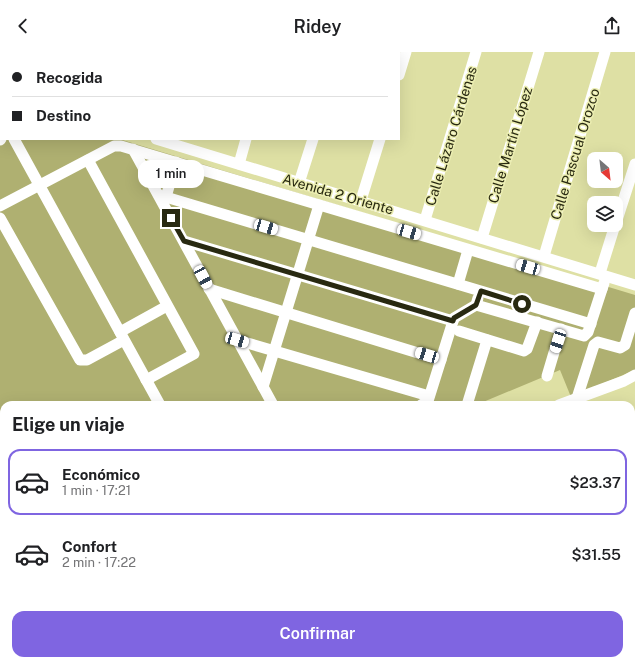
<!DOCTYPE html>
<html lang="es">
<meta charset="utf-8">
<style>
body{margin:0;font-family:"Public Sans",sans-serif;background:#f2f2f2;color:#202124;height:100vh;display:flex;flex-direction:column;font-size:15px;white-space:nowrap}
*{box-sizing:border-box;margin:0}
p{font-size:13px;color:#757577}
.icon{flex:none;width:22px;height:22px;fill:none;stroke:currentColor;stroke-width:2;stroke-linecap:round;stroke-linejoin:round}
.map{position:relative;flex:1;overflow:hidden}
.panel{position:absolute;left:0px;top:349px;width:635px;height:264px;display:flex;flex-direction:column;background:#fff;border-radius:12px 12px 0 0;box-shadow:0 4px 16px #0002}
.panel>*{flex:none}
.hud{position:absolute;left:0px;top:0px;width:400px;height:88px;box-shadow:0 4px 16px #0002;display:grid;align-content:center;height:88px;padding:0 12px;background:#fff}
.needle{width:26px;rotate:152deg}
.tools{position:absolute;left:587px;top:100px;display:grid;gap:8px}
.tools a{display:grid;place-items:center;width:36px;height:36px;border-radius:8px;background:#fff;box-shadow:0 4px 16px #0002;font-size:20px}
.end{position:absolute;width:18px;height:18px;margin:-9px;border:5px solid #282911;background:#fff;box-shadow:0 0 0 2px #fff}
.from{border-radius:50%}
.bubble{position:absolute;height:28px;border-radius:12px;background:#fff;box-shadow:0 4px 16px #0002;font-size:13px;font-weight:600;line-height:28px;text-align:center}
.car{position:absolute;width:12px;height:24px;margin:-12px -6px;border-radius:5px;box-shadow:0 0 3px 1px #0007;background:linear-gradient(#fff 24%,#345 0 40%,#fff 0 76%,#345 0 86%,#fff 0)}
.hud b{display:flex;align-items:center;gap:14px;height:38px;font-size:15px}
.hud b+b{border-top:1px solid #e0e0e0}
.hud i{width:10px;height:10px;background:#202124}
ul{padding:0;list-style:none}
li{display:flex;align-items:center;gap:12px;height:66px;margin:0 8px 6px;padding:0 4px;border:2px solid transparent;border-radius:12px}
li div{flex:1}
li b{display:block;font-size:15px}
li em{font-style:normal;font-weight:600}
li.active{border-color:#7f65e1}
li>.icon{width:36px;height:36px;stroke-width:1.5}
h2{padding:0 12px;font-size:18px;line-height:48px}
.cta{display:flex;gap:8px;margin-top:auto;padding:8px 12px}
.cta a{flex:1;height:46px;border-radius:12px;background:#7f65e1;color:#fff;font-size:16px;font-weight:600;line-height:46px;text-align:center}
header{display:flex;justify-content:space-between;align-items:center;height:52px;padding:0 12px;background:#fff;font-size:18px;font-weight:600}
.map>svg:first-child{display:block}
.green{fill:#afb071}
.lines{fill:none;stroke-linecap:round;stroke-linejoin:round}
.canal{stroke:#bb598d;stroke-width:8}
.minor{stroke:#fff;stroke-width:11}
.major{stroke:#9de8d0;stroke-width:14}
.rail{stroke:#71724c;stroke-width:2.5;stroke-dasharray:2 4;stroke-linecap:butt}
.route{stroke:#282911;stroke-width:5}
.labels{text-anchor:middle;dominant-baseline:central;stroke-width:3;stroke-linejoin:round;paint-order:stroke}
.street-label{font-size:14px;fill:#282911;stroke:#ebedb1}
</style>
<header><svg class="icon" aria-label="back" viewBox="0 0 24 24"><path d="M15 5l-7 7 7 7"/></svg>Ridey<svg class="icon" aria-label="share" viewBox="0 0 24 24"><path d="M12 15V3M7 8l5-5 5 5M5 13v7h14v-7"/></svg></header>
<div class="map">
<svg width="635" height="613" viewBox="0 0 635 613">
<rect width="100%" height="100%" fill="#dee0a4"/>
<!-- green -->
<polygon class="green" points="0,51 1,87 119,87 635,243 635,318 571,345 560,318 476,353 4,353 4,368 0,368"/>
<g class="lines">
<!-- canal -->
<g class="canal">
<polyline points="0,570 4,572"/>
<polyline points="87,609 96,613"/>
</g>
<!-- minor -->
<g class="minor">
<polyline points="17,1 17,0"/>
<polyline points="77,1 77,0"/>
<polyline points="143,1 143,0"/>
<polyline points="209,1 210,0"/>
<polyline points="273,1 273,0"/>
<polyline points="339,1 339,0"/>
<polyline points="399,23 406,0"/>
<polyline points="0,40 1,41"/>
<polyline points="14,87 160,353"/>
<polyline points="156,87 635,233"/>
<polyline points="0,88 1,87"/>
<polyline points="133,97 273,353"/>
<polyline points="88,108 194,302 146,328"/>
<polyline points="239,112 246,87"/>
<polyline points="299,131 313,87"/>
<polyline points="159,143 591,272"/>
<polyline points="166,145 176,110"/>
<polyline points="361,148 380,87"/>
<polyline points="0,154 114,94 121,94 602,237"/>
<polyline points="0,166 80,308 87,308 124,288"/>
<polyline points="425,168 476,0"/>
<polyline points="616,171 635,112"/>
<polyline points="482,186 539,0"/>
<polyline points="184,189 453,269"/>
<polyline points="544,204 605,0"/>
<polyline points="600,221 615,173"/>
<polyline points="458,232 468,198"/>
<polyline points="209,237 441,308"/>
<polyline points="476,253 584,284 588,280 604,231"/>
<polyline points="459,279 524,299 527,297 537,270"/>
<polyline points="120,280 167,254"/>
<polyline points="237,288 429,344"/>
<polyline points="547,324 561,277"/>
<polyline points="263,335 319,153"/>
<polyline points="577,346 594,293 598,290 620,296 625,293 635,261"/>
<polyline points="421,353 428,349 454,266 476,253 478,246"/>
<polyline points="467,353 487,288"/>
<polyline points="559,353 624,329 635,323"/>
<polyline points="0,406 4,406"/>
<polyline points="631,476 635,477"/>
<polyline points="631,527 635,514"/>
<polyline points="374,613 376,609"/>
<polyline points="605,613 606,609"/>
</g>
<!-- major -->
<g class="major">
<polyline points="0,514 4,516"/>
<polyline points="0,529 4,531"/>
<polyline points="151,609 159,613"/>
<polyline points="181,609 188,613"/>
</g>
<!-- rail -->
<polyline class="rail" points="0,480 4,481"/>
</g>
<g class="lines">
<!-- route -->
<polyline class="route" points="171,166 184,189 453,269 454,266 476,253 481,239 522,252"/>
</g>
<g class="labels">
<!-- street labels -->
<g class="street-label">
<text transform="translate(451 84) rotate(-73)">Calle Lázaro Cárdenas</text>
<text transform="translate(510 93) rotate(-73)">Calle Martín López</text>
<text transform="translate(575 102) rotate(-73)">Calle Pascual Orozco</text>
<text transform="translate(338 142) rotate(16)">Avenida 2 Oriente</text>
</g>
</g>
</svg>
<div class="tools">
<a><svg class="needle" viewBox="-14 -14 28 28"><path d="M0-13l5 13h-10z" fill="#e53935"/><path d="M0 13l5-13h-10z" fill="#757577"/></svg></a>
<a><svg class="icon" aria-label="layers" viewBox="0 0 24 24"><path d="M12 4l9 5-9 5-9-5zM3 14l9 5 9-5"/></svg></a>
</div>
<i class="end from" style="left:522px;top:252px"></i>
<i class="end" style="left:171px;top:166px"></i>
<div class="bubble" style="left:138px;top:108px;width:66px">1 min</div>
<i class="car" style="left:266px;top:175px;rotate:106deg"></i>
<i class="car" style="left:409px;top:180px;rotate:106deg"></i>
<i class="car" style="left:528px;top:215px;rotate:286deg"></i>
<i class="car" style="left:203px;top:225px;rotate:152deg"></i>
<i class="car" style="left:237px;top:288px;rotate:106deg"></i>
<i class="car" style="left:558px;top:289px;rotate:198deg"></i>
<i class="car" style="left:427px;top:303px;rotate:287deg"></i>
<div class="hud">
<b><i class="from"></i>Recogida</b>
<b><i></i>Destino</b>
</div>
<section class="panel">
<h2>Elige un viaje</h2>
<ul>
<li class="active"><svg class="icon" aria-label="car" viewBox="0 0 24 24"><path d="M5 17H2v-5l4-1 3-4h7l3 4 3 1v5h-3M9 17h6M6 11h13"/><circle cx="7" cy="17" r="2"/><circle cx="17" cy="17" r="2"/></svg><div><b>Económico</b><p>1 min · 17:21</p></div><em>$23.37</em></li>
<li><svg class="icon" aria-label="car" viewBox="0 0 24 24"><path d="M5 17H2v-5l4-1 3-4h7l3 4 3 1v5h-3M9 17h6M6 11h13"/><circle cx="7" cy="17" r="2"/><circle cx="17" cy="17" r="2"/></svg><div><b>Confort</b><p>2 min · 17:22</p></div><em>$31.55</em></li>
</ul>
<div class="cta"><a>Confirmar</a></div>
</section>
</div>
